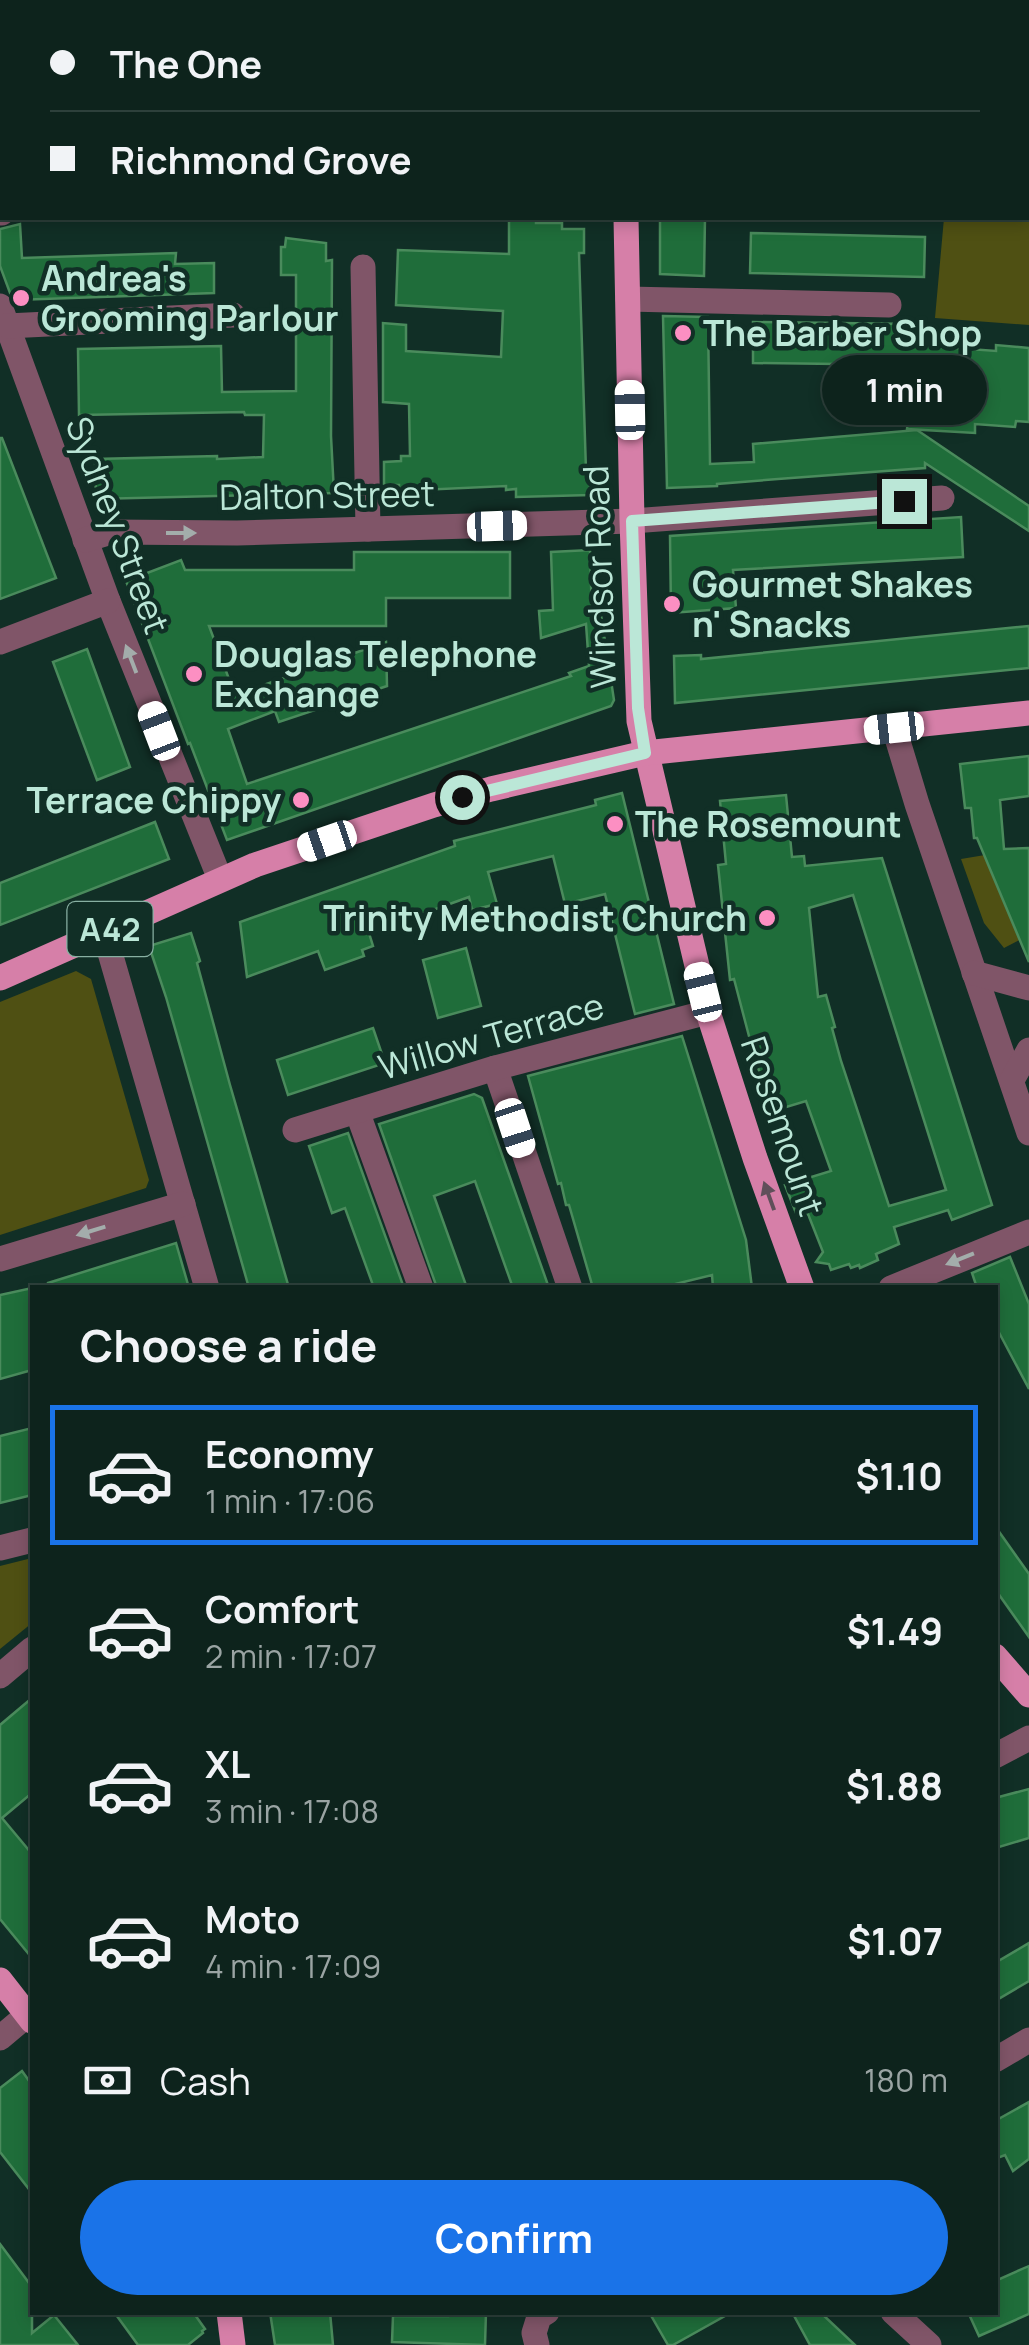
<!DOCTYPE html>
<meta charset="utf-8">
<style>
body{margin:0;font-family:Manrope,sans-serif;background:#162b25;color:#f1f3f6;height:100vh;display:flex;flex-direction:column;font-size:38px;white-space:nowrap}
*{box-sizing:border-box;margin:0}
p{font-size:32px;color:#9aa4a3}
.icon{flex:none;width:55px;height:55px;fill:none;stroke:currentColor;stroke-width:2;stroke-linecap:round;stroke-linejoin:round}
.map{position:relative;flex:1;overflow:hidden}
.drawer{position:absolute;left:30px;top:1285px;width:968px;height:1030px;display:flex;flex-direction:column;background:#0d231c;border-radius:0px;box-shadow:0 5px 15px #0003,0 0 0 2px #2d403b}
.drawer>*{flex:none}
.hud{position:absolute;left:0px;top:0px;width:1030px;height:220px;box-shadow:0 5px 15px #0003,0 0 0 2px #2d403b;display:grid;align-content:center;height:220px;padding:0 50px;background:#0d231c}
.end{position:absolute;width:45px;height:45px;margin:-22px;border:12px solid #bbe7d7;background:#111;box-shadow:0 0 0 5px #111}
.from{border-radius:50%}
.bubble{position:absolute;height:70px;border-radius:35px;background:#0d231c;box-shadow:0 5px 15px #0003,0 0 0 2px #2d403b;font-size:32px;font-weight:700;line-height:70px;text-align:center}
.car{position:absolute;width:30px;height:60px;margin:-30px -15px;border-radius:12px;box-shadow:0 0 8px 2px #0007;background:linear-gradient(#fff 24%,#345 0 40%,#fff 0 76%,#345 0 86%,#fff 0)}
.hud b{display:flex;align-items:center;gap:35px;height:95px;font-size:38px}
.hud b+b{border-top:2px solid #2d403b}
.hud i{width:25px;height:25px;background:#f1f3f6}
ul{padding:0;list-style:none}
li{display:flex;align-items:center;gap:30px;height:140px;margin:0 20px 15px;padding:0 30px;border:5px solid transparent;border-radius:0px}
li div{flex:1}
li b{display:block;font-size:38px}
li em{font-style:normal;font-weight:700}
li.active{border-color:#1a73e8}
li>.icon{width:90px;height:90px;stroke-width:1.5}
h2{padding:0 50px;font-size:45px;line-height:120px}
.pay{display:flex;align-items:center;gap:25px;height:110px;padding:0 50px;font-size:38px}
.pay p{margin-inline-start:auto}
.action{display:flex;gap:20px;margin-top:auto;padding:20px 50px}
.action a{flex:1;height:115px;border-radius:60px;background:#1a73e8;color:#fff;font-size:40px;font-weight:700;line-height:115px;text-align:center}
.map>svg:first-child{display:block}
.green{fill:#4f5013}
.building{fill:#1f6d3a;stroke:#4a8b5c;stroke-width:2.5;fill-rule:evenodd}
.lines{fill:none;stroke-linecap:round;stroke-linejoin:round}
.minor{stroke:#805568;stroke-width:25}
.major{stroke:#d67fa8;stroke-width:25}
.oneway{fill:#a3adab}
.oneway2{fill:#604f5a}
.route{stroke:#bbe7d7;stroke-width:12}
.poi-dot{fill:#fc8fc2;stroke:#112f26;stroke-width:4}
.labels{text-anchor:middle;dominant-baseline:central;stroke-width:9;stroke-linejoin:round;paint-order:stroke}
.shield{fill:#112f26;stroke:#88b0a2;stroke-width:2.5}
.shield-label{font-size:32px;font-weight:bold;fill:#bbe7d7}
.poi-label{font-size:35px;font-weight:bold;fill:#bbe7d7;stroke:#112f26;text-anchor:start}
.street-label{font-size:35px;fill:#bbe7d7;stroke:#112f26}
</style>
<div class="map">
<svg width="1029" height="2345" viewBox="0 0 1029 2345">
<rect width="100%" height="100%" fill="#112f26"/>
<!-- green -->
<g class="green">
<polygon points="1029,92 1029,325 935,318 944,218 1028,218"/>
<polygon points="985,855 1016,932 1029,935 1004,948 984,923 961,859"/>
<polygon points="76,971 91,979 149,1180 146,1188 0,1235 0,1002"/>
<polygon points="32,1558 32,1623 0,1649 0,1566"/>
</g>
<!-- building -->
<g class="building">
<polygon points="509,218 536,218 536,223 562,223 562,229 584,229 584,253 579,253 586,470 590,470 590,495 516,497 516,489 506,490 506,486 399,491 399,485 384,485 384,462 401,461 401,456 410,456 409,404 383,402 383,323 406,325 406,351 501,357 503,311 396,305 398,250 509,254"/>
<polygon points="660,218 705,218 704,276 660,274"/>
<polygon points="20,224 22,258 176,253 175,264 214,263 214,293 15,300 10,293 0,266 0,229"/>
<polygon points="751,233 925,237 924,277 750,273"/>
<polygon points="286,238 326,243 326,261 332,260 331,436 334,493 96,499 95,459 217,456 217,459 263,457 264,415 245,415 244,412 79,415 78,349 221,346 222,392 296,391 296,275 281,275 281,247 285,247"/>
<polygon points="663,316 708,317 710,464 754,462 753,444 917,430 1029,506 1029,531 925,463 925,468 778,479 717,484 717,486 667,488"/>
<polygon points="753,322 914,324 914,345 996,351 996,345 1029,348 1029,422 1016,421 1015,427 975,424 975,433 907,429 914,365 753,363"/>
<polygon points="0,438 2,438 56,578 0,599"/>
<polygon points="961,517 963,557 733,570 736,608 671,613 670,536"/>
<polygon points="590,550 592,616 601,615 614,700 611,706 227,840 190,743 188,744 126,581 181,560 185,570 354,570 354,552 510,552 510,598 386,598 386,626 209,626 235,695 386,642 387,686 279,722 275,711 228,729 247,784 571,676 569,673 589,666 586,624 541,638 539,611 553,610 551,552"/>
<polygon points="1029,626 1029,668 675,703 674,656 701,655 701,659"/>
<polygon points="87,649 130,767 97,780 53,662"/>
<polygon points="1029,756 1029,796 1000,800 1004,849 1029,848 1029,962 977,838 974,838 971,808 965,808 960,764"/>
<polygon points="622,793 674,1004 635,1014 605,894 565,904 553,856 488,872 497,904 472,910 469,897 369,933 373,946 362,950 364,956 325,970 318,951 247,977 240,922 455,846 454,841 596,805 595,800"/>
<path d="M786 795 792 857 804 856 805 866 882 858 992 1205 952 1220 948 1210 894 1227 899 1244 876 1254 878 1260 860 1268 859 1265 851 1268 849 1264 831 1270 829 1264 816 1262 823 1252 808 1214 798 1218 785 1185 831 1171 806 1101 773 1111 755 1059 734 979 730 980 718 865 726 864 720 801ZM853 895 946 1190 889 1206 841 1061 832 1028 835 1027 826 995 818 997 809 908Z"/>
<polygon points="155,822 169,859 0,925 0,883"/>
<polygon points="191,933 200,961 197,963 230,1085 289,1288 249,1288 166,997 149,946"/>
<polygon points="466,948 481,1006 438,1018 423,960"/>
<polygon points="373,1028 385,1063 288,1095 277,1060"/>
<polygon points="682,1036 746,1240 752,1288 713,1288 712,1275 659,1288 593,1288 569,1205 566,1205 561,1183 558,1184 528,1076"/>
<polygon points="474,1094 482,1098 549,1288 513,1288 475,1181 434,1196 467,1288 437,1288 379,1124"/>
<polygon points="348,1133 404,1288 374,1288 345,1208 332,1213 309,1146"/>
<polygon points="176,1243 189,1288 48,1288 48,1283"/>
<polygon points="1010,1257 1029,1304 1029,1389 995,1325 995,1288 977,1288 972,1273"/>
<polygon points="32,1288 32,1370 0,1379 0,1295"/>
<polygon points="32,1428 32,1495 0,1503 0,1436"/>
<polygon points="995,1526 1029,1574 1029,1637 995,1589"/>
<polygon points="32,1698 32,1793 2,1818 32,1854 32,1958 0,1919 0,1725"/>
<polygon points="1029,1789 1029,1838 999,1847 995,1833 995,1798"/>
<polygon points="1029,1943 1029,1981 995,2001 995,1963"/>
<polygon points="22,2071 32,2085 32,2193 0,2152 0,2088"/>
<polygon points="1029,2102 1029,2159 1013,2171 1005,2155 995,2159 995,2121"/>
<polygon points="0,2244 32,2287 32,2333 54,2315 78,2345 0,2345"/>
<polygon points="1029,2266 1029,2314 979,2336 968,2312 995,2312 995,2281"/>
<polygon points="114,2312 193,2312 205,2329 202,2331 203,2333 188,2345 138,2345"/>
<polygon points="270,2312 330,2312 333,2345 275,2345"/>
<polygon points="448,2312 486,2312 485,2345 392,2342 393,2316 448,2316"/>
<polygon points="649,2312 732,2312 673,2345 668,2345"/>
<polygon points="792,2312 820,2312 855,2345 810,2345"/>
</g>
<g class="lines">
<!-- minor -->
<g class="minor">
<polyline points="586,0 586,2"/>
<polyline points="129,2 129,0"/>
<polyline points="314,2 314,0"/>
<polyline points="1028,62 1029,61"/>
<polyline points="0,67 2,67"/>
<polyline points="0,213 2,213"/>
<polyline points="363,267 368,529"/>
<polyline points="628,299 889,305"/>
<polyline points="0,306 108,601 220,879"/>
<polyline points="7,326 233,315"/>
<polyline points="85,540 111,532 237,533 632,521 942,498"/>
<polyline points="0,642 108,601"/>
<polyline points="894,728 917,804 1029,1133"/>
<polyline points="104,932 207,1288"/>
<polyline points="974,973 1029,988"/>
<polyline points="495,1068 570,1288"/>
<polyline points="1012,1080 1029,1050"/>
<polyline points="357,1111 421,1288"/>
<polyline points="295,1130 495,1068 708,1012"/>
<polyline points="0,1259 183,1204"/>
<polyline points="891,1288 1029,1232"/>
<polyline points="0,1548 32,1540"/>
<polyline points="0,1676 32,1649"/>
<polyline points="995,1756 1029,1738"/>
<polyline points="0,2038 32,2011"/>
<polyline points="995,2060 1029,2040"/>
<polyline points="893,2312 929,2345"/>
<polyline points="537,2345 534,2333 539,2317 547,2312"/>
</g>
<!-- major -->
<g class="major">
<polyline points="625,2 625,0"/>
<polyline points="626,218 632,521 639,721 708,1012 755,1158 802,1288"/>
<polyline points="0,978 255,865 434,805 491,789 645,753 1029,713"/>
<polyline points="995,1656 1029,1695"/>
<polyline points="0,1980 32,2021"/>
<polyline points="229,2312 233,2345"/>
</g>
</g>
<!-- one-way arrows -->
<defs><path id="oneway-solid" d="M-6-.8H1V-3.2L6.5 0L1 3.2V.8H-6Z" transform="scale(2.5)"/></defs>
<g class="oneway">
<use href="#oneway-solid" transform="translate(181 533)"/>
<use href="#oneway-solid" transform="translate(131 659) rotate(-111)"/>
<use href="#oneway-solid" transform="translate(91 1231) rotate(163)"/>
<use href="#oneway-solid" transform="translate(960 1259) rotate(158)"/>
</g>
<use class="oneway2" href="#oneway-solid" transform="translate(769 1196) rotate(-110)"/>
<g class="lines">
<!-- route -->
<polyline class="route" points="462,797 645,753 638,708 632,521 904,501"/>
</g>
<!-- markers -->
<g class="poi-dot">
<circle cx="21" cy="298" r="10"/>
<circle cx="683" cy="333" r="10"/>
<circle cx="672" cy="604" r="10"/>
<circle cx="194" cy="674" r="10"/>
<circle cx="301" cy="800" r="10"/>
<circle cx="615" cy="824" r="10"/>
<circle cx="767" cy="918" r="10"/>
</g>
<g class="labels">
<!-- shield labels -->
<rect class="shield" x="67.5" y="902" width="85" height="54" rx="8"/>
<g class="shield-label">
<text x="110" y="929">A42</text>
</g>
<!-- poi labels -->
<g class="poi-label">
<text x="41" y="278">Andrea's<tspan x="41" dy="40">Grooming Parlour</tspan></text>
<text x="703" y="333">The Barber Shop</text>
<text x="692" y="584">Gourmet Shakes<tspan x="692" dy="40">n' Snacks</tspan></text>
<text x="214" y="654">Douglas Telephone<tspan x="214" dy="40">Exchange</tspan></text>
<text x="281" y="800" text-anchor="end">Terrace Chippy</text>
<text x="635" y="824">The Rosemount</text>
<text x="747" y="918" text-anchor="end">Trinity Methodist Church</text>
</g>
<!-- street labels -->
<g class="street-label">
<text transform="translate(327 495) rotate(-1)">Dalton Street</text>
<text transform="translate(118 525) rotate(69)">Sydney Street</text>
<text transform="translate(599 577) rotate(-92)">Windsor Road</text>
<text transform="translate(491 1036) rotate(-16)">Willow Terrace</text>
<text transform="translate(783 1126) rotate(71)">Rosemount</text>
</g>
</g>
</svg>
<i class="end from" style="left:462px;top:797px"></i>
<i class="end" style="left:904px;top:501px"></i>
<div class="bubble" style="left:822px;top:355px;width:165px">1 min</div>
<i class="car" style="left:630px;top:410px;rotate:359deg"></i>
<i class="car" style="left:497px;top:526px;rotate:88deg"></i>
<i class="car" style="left:894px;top:728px;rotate:264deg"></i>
<i class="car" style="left:159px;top:731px;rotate:339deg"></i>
<i class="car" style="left:327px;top:841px;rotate:251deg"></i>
<i class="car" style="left:703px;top:992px;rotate:346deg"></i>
<i class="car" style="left:515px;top:1128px;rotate:162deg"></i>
<div class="hud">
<b><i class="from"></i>The One</b>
<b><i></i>Richmond Grove</b>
</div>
<section class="drawer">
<h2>Choose a ride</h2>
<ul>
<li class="active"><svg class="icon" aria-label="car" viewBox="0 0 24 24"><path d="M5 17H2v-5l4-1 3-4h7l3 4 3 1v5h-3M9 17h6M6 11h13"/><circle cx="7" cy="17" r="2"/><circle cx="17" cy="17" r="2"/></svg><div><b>Economy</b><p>1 min · 17:06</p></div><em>$1.10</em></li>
<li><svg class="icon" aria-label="car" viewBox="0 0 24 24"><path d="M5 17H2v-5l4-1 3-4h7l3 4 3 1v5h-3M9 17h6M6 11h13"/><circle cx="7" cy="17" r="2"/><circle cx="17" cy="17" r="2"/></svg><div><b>Comfort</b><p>2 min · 17:07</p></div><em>$1.49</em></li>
<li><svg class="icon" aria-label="car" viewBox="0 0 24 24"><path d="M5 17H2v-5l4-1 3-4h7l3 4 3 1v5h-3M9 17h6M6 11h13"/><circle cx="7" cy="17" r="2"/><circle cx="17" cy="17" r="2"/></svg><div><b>XL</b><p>3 min · 17:08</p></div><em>$1.88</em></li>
<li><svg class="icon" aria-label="car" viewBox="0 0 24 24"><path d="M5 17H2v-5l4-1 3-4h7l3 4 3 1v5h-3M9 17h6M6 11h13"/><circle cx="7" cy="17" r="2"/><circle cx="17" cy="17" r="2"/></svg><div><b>Moto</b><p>4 min · 17:09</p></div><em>$1.07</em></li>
</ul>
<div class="pay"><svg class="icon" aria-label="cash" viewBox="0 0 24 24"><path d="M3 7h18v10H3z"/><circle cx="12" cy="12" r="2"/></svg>Cash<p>180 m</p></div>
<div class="action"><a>Confirm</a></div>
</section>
</div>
